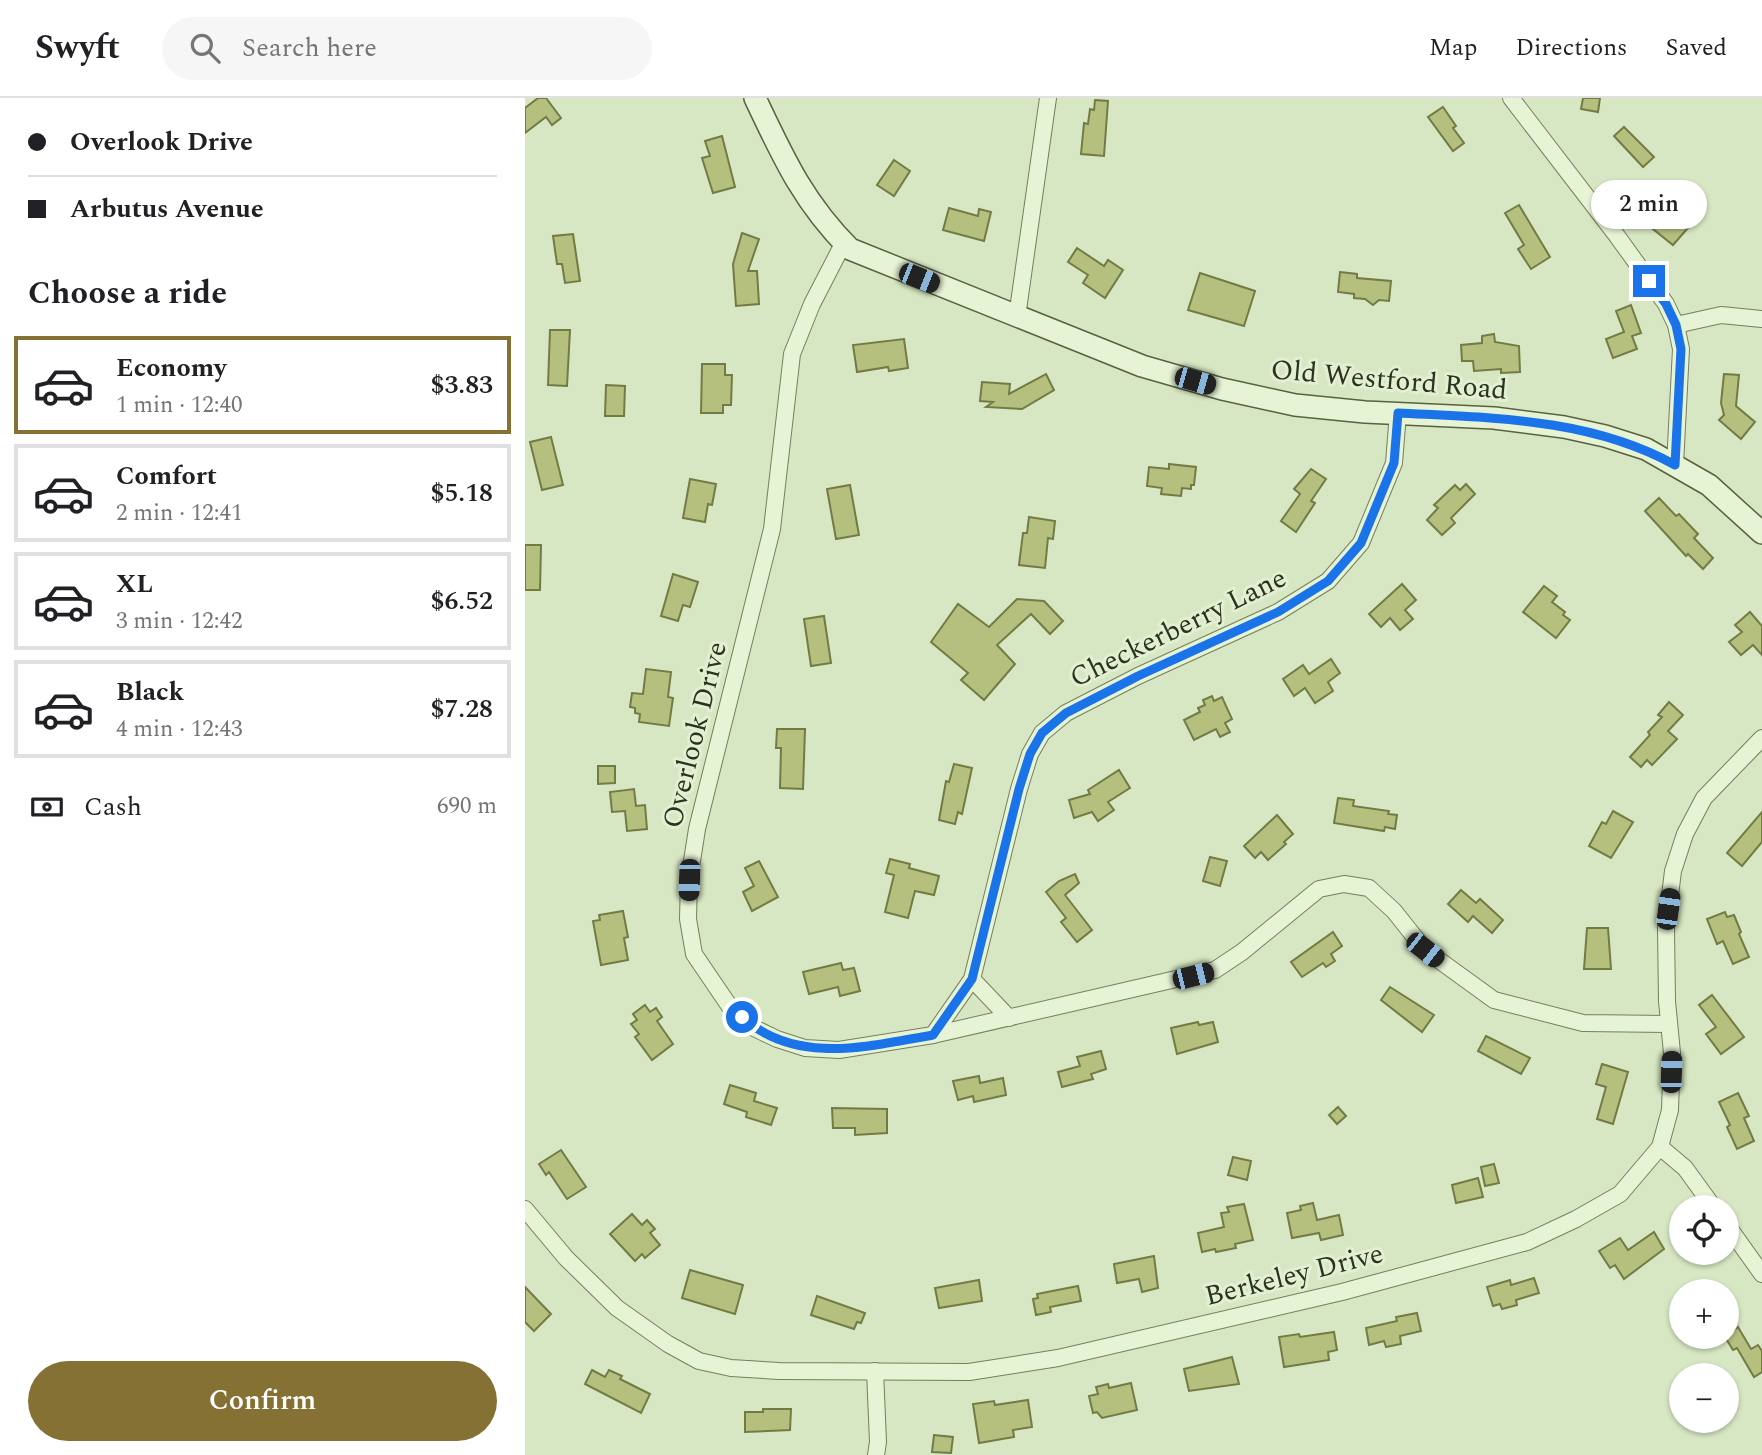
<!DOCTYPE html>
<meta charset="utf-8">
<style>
body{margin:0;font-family:Spectral,serif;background:#f6f6f6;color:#202124;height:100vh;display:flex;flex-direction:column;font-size:26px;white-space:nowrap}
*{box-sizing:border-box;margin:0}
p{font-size:23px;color:#757577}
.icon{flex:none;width:38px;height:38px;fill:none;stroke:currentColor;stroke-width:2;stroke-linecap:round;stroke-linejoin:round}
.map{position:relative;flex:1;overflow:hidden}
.side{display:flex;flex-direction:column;background:#fff;width:525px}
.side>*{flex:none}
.guide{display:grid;align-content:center;height:154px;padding:0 28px;background:#fff}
.controls{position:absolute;left:1144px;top:1097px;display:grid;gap:14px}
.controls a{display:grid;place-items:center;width:70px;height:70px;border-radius:50%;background:#fff;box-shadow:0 2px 5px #0004;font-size:35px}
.end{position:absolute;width:32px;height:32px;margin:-16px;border:9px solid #1a73e8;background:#fff;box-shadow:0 0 0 4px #fff}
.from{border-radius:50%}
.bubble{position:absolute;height:49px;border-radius:24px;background:#fff;box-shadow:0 2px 5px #0004;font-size:23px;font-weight:600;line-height:49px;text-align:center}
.car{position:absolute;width:21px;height:42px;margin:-21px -10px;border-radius:9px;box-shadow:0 0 5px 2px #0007;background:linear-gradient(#222 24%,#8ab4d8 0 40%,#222 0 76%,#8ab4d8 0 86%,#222 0)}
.guide b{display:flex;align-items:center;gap:24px;height:66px;font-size:26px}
.guide b+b{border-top:2px solid #e0e0e0}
.guide i{width:18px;height:18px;background:#202124}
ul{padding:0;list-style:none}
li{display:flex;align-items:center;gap:21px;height:98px;margin:0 14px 10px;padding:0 14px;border:4px solid #e0e0e0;border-radius:0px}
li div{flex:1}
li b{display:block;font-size:26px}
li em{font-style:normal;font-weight:600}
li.selected{border-color:#867134}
li>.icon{width:63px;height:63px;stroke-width:1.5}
h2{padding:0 28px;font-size:32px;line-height:84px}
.pay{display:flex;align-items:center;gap:18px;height:77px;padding:0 28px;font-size:26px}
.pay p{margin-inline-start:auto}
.button{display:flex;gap:14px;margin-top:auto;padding:14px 28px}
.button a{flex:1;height:80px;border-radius:42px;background:#867134;color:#fff;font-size:28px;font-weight:600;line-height:80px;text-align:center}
header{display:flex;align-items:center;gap:42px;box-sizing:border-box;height:98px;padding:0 35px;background:#fff;border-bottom:2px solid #e0e0e0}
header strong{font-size:33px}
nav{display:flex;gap:38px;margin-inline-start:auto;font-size:24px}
.search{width:490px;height:63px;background:#f6f6f6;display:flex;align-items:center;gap:18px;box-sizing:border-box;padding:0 24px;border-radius:38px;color:#757577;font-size:26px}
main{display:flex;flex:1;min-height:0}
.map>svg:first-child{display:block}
.building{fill:#b5c07e;stroke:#737b45;stroke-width:2}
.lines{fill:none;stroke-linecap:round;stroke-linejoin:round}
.minor-casing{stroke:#757f5c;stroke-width:18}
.secondary-casing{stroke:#596140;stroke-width:24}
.minor{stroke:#e6f3d5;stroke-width:16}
.secondary{stroke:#e6f3d5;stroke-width:21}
.route{stroke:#1a73e8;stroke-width:9}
.labels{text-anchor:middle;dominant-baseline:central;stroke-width:6;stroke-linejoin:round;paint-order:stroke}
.street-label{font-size:28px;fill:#2d311e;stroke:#e2f0d2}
</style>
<header>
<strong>Swyft</strong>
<div class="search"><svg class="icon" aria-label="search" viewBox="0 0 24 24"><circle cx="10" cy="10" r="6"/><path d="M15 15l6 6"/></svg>Search here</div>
<nav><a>Map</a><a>Directions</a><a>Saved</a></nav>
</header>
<main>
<section class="side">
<div class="guide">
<b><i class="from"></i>Overlook Drive</b>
<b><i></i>Arbutus Avenue</b>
</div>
<h2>Choose a ride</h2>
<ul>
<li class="selected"><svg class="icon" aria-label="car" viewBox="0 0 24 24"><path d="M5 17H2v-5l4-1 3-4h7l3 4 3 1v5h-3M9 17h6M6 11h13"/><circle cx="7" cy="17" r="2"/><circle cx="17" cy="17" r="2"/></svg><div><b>Economy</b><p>1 min · 12:40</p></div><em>$3.83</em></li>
<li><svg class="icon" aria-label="car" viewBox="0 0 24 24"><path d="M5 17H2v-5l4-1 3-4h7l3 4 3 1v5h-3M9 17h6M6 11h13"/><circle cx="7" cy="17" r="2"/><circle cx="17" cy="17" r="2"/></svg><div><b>Comfort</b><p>2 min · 12:41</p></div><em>$5.18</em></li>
<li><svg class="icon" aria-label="car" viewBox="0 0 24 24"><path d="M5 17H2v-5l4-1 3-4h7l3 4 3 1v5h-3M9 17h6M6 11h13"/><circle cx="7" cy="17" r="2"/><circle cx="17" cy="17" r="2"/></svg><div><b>XL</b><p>3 min · 12:42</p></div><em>$6.52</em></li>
<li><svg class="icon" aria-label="car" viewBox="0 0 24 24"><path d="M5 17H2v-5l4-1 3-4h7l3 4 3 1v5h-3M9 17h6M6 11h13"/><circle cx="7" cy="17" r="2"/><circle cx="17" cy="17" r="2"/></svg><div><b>Black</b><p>4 min · 12:43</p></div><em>$7.28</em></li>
</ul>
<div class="pay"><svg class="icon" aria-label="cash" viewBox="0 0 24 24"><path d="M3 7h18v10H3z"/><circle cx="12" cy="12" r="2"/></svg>Cash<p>690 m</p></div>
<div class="button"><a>Confirm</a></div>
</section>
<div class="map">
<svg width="1237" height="1357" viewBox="0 0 1237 1357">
<rect width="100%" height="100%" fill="#d7e7c3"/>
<!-- building -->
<g class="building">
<polygon points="13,0 21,0 36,20 27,27 21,19 0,35 0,10"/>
<polygon points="1058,0 1075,0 1073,14 1056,11"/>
<polygon points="570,2 583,3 579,58 556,56 559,25 563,26 565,11 569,12"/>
<polygon points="918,9 931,28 928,30 939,45 928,53 903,19"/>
<polygon points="1099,29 1129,59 1118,69 1089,38"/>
<polygon points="197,38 210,89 188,95 177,60 185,58 180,43"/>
<polygon points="369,62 385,73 369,98 352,87"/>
<polygon points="1125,105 1146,123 1156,112 1169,123 1148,147 1113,119"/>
<polygon points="994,107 1025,159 1006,171 993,151 999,147 980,115"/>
<polygon points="424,110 453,118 454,111 466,114 459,143 418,132"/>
<polygon points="217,135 234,141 223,173 232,173 234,206 211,208 208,166"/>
<polygon points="48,136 55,183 40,185 37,166 32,166 28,138"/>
<polygon points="552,150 579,168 583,162 598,172 580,200 558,185 563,177 543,164"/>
<polygon points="815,174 832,176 832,180 866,183 864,203 854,202 848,207 840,201 829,200 829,196 813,194"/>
<polygon points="675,175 730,193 719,228 663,212"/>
<polygon points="1106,207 1116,235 1107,238 1112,251 1088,260 1081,241 1099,234 1091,213"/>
<polygon points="25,232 45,232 42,288 23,287"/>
<polygon points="969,236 970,244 994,248 995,274 976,275 976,271 949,273 948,263 937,263 936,247 957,245 957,238"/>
<polygon points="379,241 383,270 364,273 363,269 332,274 328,247"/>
<polygon points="177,266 200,266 200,277 207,277 206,307 198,307 198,315 176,315"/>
<polygon points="521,276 529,292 497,311 461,309 468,304 455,303 457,284 485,286 484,296"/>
<polygon points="1199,276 1214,277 1211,308 1230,324 1216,341 1194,322 1199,317 1196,305"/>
<polygon points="81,287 100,288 99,318 80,318"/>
<polygon points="26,339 38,387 17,392 5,344"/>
<polygon points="644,366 671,369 669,387 666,387 666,391 657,390 656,398 636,396 637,390 622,388 624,369 644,371"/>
<polygon points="786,371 801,381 786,403 790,405 771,434 756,423 775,396 769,391"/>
<polygon points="165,381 191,386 187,407 183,406 180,424 158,420"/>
<polygon points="941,386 950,396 926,420 930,425 917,437 902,422 913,410 909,407 930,387 935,392"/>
<polygon points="325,387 334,437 311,441 302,391"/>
<polygon points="1134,400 1151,418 1154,416 1173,436 1169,440 1188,460 1178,471 1163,456 1161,458 1120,413"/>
<polygon points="504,419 530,423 528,441 523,440 520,470 494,467 498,435 502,435"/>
<polygon points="0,447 16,447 15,492 0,492"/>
<polygon points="148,476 173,484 165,509 158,507 153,523 136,518"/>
<polygon points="877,486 891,502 880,512 888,521 875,532 865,520 856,529 844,516"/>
<polygon points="1019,488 1032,498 1027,504 1040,514 1038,517 1045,522 1031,540 998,514"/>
<polygon points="492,501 519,503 538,523 525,536 506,516 472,547 490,566 459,602 436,582 443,575 406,544 433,506 464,529"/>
<polygon points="1225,514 1237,528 1237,557 1228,547 1216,557 1204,544 1217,534 1210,527"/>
<polygon points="299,518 306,565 286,568 279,521"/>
<polygon points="806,561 815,575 803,584 808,593 790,605 780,590 769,598 758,581 778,567 784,576"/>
<polygon points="121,571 146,574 143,599 148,600 144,628 114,624 115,616 110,615 110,610 105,609 107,595 118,596"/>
<polygon points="687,598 689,603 697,599 707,621 700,625 705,634 695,639 691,631 669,642 659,622 675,614 673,610 680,607 678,602"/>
<polygon points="1144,604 1158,617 1143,633 1152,641 1127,667 1122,662 1116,669 1105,659 1125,637 1123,634 1137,619 1133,617"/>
<polygon points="252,631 280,631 278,691 255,690 256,650 251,650"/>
<polygon points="429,666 447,670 437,716 433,714 430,726 414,722 421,683 424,684"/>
<polygon points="73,668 90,668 90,685 73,686"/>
<polygon points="594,672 605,690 583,704 589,712 573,723 567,714 549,720 544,702 565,696 563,692"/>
<polygon points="109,691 111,708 120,707 122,731 102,733 100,713 87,714 85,694"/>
<polygon points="813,700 829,702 828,708 864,713 863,716 872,717 870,731 860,729 859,733 809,725"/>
<polygon points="1088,713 1108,724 1086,760 1064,748 1077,724 1081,726"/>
<polygon points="1237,714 1237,744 1217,768 1202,755"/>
<polygon points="752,717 768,736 759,744 761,746 743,762 736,754 730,760 719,748"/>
<polygon points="685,759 702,763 695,788 678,783"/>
<polygon points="365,761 385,766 384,770 414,778 409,797 390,793 383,820 360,814 369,777 361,775"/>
<polygon points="234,763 253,799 227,813 218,794 229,788 220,770"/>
<polygon points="550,776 554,785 540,797 567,832 552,844 536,824 541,820 521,794 534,783"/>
<polygon points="936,792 951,805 955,801 978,822 967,835 948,818 943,824 923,806"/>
<polygon points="98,813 103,839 99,840 103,862 76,867 68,823 75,822 74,817"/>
<polygon points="1200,814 1202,819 1209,817 1216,834 1214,836 1224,859 1208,866 1198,843 1192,846 1182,821"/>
<polygon points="1062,830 1083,830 1086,871 1059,871"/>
<polygon points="808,834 817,848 806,856 810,863 801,869 798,865 777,879 766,864"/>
<polygon points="316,865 318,872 329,870 335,893 315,898 313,889 284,896 278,874"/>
<polygon points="865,889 909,917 897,934 856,902"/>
<polygon points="1187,897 1219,939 1196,956 1181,936 1191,929 1174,907"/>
<polygon points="120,907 125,914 131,910 137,919 132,923 148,946 127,962 110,939 114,936 106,926 112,922 108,916"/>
<polygon points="673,924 674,927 688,924 693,944 652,956 646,930"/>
<polygon points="961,938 1005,960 996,976 953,953"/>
<polygon points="576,953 581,971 566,976 568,981 537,989 533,974 555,968 552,959"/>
<polygon points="1077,966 1103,974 1088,1026 1072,1021 1081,989 1071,986"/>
<polygon points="454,978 455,985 478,980 481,997 449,1004 448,998 433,1002 428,983"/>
<polygon points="205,987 231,995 229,1003 252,1010 246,1027 221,1019 222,1014 199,1006"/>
<polygon points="1213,995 1224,1018 1219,1020 1229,1043 1212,1051 1202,1029 1205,1027 1194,1004"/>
<polygon points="813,1009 821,1018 812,1026 804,1017"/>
<polygon points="307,1010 362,1011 362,1035 330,1037 330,1030 308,1030"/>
<polygon points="36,1052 61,1089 42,1101 24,1074 21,1077 14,1066"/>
<polygon points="708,1059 726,1063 722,1082 703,1077"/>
<polygon points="969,1066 974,1085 960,1088 956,1069"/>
<polygon points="953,1080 958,1099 931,1105 927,1087"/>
<polygon points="788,1105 792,1122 814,1117 818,1137 796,1142 794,1135 767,1140 762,1115 776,1112 775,1108"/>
<polygon points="719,1106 728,1142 710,1146 711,1150 691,1154 690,1151 677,1154 673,1135 699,1129 696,1115 704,1114 702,1109"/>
<polygon points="107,1116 117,1127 122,1122 130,1131 125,1135 135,1147 120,1160 117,1156 110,1163 85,1136"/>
<polygon points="1129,1134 1139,1151 1099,1181 1090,1167 1085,1170 1074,1153 1095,1140 1103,1152"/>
<polygon points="629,1158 633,1190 617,1194 614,1181 592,1185 589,1166"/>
<polygon points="165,1172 218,1187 210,1216 157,1200"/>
<polygon points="1009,1180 1014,1195 991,1202 992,1207 977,1211 975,1206 968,1208 962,1189 985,1182 986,1187"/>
<polygon points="454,1182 457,1203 414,1210 410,1190"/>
<polygon points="553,1188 556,1203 525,1209 526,1214 511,1217 508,1201 513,1200 512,1196"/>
<polygon points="0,1189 26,1216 9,1233 0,1224"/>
<polygon points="292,1198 340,1215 336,1225 332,1224 329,1231 286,1217"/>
<polygon points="892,1215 896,1233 875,1238 876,1246 861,1249 859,1243 844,1247 841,1230 872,1223 871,1219"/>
<polygon points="1213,1229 1226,1251 1233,1247 1237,1253 1237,1274 1229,1279 1212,1250 1208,1252 1200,1239"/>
<polygon points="809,1234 812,1252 803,1254 804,1262 759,1269 754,1239 774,1236 775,1239"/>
<polygon points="707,1259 714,1286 664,1293 659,1271"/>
<polygon points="67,1272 80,1279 84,1272 97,1278 95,1281 125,1296 116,1315 60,1286"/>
<polygon points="606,1285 612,1312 577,1320 572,1314 568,1315 564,1298 573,1296 571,1289 583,1286 584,1290"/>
<polygon points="503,1302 507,1329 488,1332 489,1339 454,1345 448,1306 469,1303 470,1307"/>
<polygon points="238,1311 266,1311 265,1332 220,1334 220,1314 238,1314"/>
<polygon points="409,1337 428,1339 426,1355 407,1354"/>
</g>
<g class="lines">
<!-- minor casing -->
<g class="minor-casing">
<g id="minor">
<polyline points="986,0 1092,138 1141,206 1151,227 1156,251 1150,367"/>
<polyline points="319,144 287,206 267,256 247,431 172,731 164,782 163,821 169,856 205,909 229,930 252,941 280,950 314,952 408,937 690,872 717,854 794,791 819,786 844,790 869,813 900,852 969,902 1058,925 1144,926"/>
<polyline points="492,219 523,0"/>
<polyline points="1151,227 1196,217 1237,221"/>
<polyline points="447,881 484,920"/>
<polyline points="408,937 447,881 494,691 505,656 517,635 541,615 613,578 753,514 803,483 836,445 869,365 873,315"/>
<polyline points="1135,1049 1160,1070 1189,1110"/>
<polyline points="0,1111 41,1160 92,1210 143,1246 174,1263 206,1270 254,1273 444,1274 533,1260 817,1194 1002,1144 1051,1121 1095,1096 1135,1049 1145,1012 1147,955 1142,903 1141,830 1148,773 1160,736 1179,700 1237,640"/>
<polyline points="1202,1127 1237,1176"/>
<polyline points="350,1273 353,1344 351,1357"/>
</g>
</g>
<!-- secondary casing -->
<g class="secondary-casing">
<path id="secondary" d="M230 0C258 59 278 104 325 151L617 268 697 291 770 307 840 314 969 320 1039 329 1080 338 1121 351 1184 387 1237 435"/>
</g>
<!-- minor -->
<use href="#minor" class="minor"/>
<!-- secondary -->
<use href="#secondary" class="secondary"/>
</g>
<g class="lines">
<!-- route -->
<path class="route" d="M217 919C271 968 344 948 408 937L447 881 494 691 505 656 517 635 541 615 613 578 753 514 803 483 836 445 869 365 873 315C968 320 1065 320 1150 367L1156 251 1151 227 1141 206 1124 183"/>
</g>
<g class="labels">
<!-- street labels -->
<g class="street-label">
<text transform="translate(864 282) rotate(5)">Old Westford Road</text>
<text transform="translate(653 530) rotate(-26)">Checkerberry Lane</text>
<text transform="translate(170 637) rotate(-76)">Overlook Drive</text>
<text transform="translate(769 1177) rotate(-14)">Berkeley Drive</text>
</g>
</g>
</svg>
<div class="controls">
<a><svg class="icon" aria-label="locate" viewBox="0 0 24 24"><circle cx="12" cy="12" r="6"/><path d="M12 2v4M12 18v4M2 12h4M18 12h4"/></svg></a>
<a>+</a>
<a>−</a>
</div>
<i class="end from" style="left:217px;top:919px"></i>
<i class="end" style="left:1124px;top:183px"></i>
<div class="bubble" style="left:1066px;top:82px;width:116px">2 min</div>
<i class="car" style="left:394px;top:180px;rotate:112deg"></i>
<i class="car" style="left:670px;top:283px;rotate:106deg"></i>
<i class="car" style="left:164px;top:782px;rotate:182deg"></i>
<i class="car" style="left:1143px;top:811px;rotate:8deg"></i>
<i class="car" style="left:900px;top:852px;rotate:128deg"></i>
<i class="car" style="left:668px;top:878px;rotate:76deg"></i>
<i class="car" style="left:1146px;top:974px;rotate:2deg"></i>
</div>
</main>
